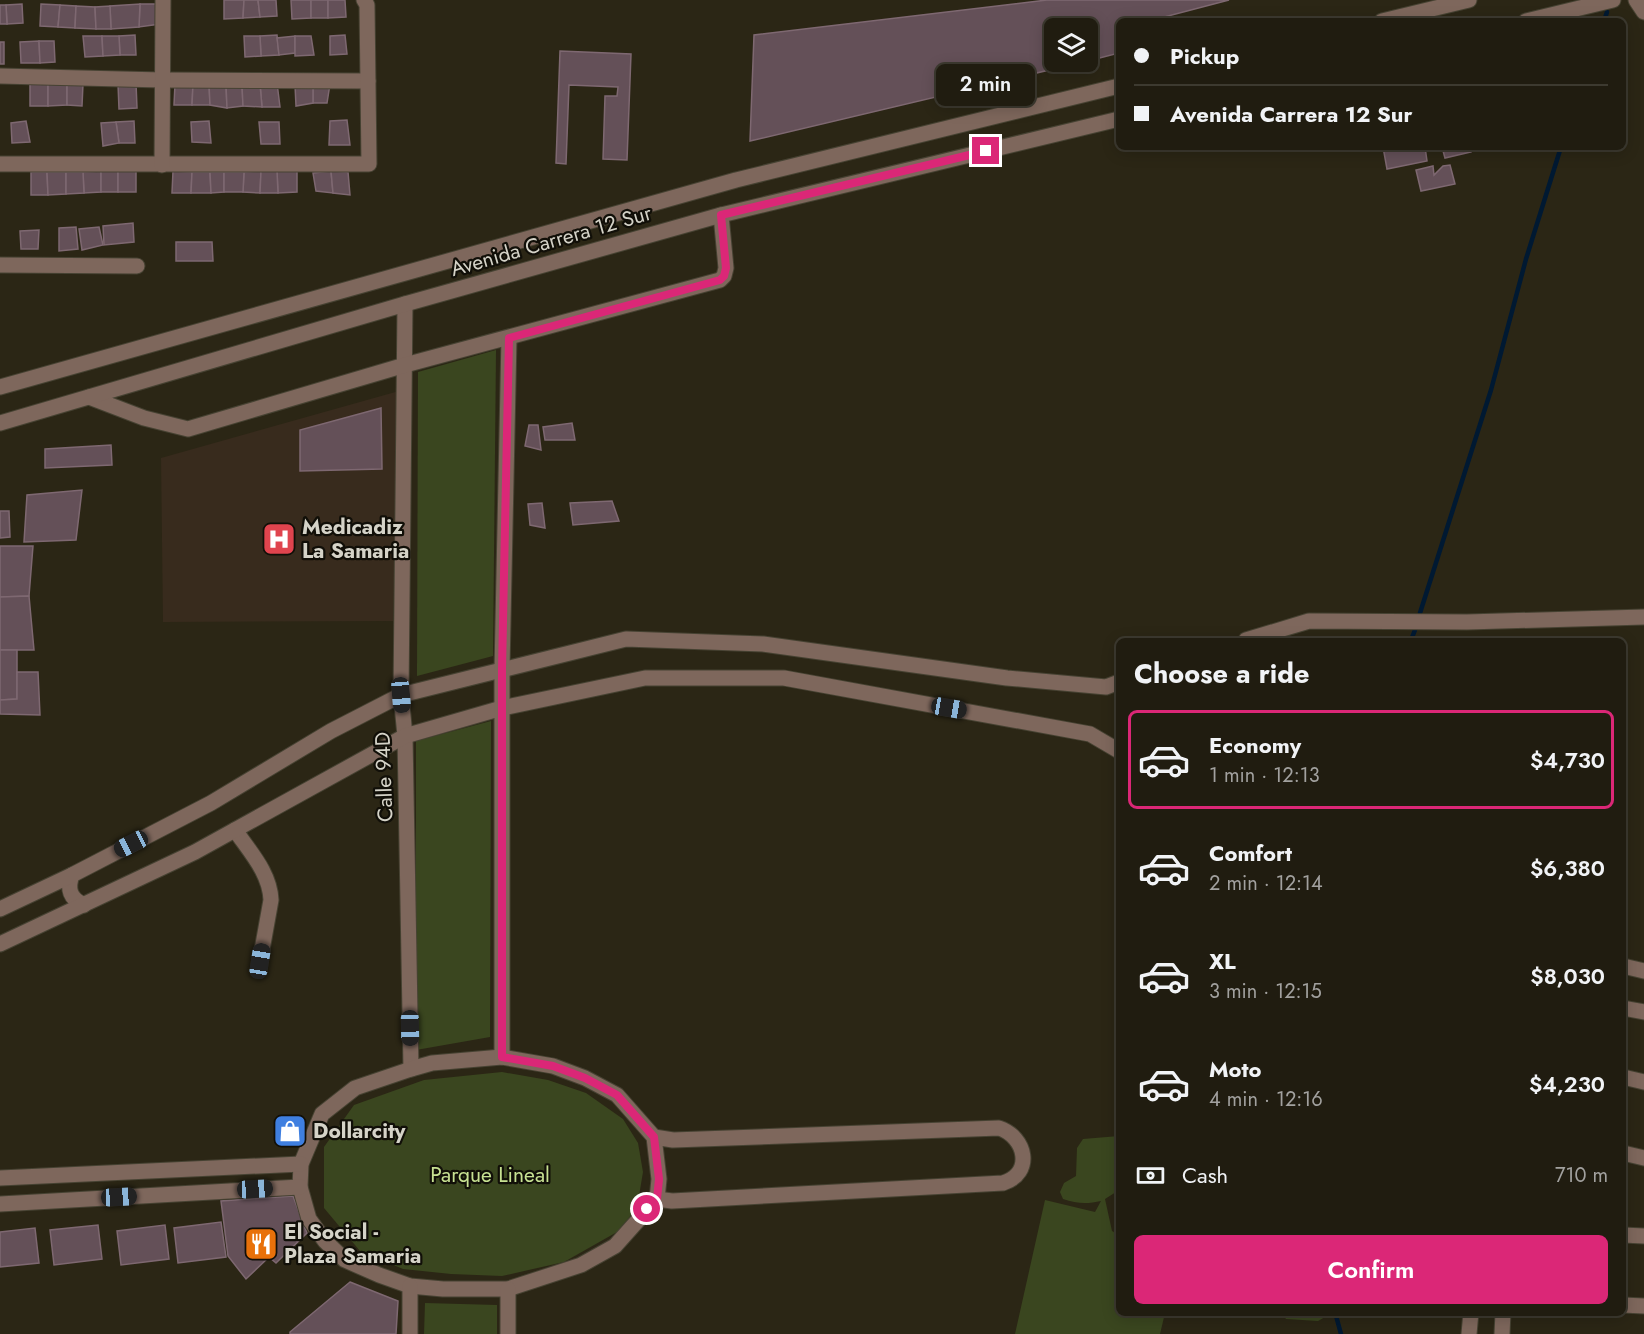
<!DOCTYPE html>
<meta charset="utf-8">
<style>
body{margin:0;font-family:Jost,sans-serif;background:#282519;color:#f1f3f6;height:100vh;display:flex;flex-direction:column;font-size:22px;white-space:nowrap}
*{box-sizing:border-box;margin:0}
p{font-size:20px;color:#a2a19f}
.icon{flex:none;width:33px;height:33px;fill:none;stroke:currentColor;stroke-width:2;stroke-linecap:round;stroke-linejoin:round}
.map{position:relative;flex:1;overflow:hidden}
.sheet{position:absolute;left:1116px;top:638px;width:510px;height:678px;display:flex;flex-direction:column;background:#201c10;border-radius:9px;box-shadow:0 3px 15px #0003,0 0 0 2px #3d3a30}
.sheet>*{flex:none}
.top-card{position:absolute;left:1116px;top:18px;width:510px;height:132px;border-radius:9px;box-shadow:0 3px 15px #0003,0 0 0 2px #3d3a30;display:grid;align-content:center;height:132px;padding:0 18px;background:#201c10}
.controls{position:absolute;left:1044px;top:18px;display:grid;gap:12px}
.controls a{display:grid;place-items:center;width:54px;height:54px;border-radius:9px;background:#201c10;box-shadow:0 3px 15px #0003,0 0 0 2px #3d3a30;font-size:30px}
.end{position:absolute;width:27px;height:27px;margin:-14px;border:8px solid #db2777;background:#fff;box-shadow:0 0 0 3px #fff}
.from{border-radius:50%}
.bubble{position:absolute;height:42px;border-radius:9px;background:#201c10;box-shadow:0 3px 15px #0003,0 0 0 2px #3d3a30;font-size:20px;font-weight:600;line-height:42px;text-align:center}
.car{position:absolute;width:18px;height:36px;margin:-18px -9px;border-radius:8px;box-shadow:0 0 4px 2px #0007;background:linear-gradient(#222 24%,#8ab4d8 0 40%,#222 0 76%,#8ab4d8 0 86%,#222 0)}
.top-card b{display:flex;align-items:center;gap:21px;height:57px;font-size:22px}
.top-card b+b{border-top:2px solid #3d3a30}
.top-card i{width:15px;height:15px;background:#f1f3f6}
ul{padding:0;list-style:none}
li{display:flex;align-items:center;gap:18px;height:99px;margin:0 12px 9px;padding:0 6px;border:3px solid transparent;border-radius:9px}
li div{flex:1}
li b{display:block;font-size:22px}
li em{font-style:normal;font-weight:600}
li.active{border-color:#db2777}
li>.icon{width:54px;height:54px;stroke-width:1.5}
h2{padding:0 18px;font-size:27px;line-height:72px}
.pay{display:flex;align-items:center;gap:15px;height:66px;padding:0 18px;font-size:22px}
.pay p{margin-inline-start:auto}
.action{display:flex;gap:12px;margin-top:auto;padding:12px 18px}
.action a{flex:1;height:69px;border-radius:9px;background:#db2777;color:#fff;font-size:24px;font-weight:600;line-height:69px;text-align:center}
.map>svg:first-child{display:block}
.medical{fill:#382b1d}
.green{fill:#3a461f}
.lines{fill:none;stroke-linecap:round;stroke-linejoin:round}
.stream{stroke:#001932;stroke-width:4.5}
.building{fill:#645058;stroke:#7e6871;stroke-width:1.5}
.minor-casing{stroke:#464232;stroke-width:17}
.minor{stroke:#7e675c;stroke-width:15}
.route{stroke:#db2777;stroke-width:8}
.labels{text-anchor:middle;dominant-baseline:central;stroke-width:4.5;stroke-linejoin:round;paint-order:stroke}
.street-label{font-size:21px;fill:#d5d3c8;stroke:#110f08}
.poi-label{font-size:21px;font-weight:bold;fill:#d5d3c8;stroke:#110f08;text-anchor:start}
.park-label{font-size:21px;fill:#c7e192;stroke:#110f08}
</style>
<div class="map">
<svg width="1644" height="1334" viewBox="0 0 1644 1334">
<rect width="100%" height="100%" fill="#2b2615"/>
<!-- medical -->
<polygon class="medical" points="399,391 393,621 163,622 161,458"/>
<!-- green -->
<g class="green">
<polygon points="496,350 493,656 417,676 418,372"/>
<polygon points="491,721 490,1037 416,1050 416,741"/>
<polygon points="502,1072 548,1080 586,1093 623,1119 638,1143 643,1172 637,1208 617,1232 564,1262 502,1276 451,1274 403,1269 360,1251 324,1208 324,1147 354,1105 424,1080"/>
<path d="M1119 1136V1227L1115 1209 1116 1192 1105 1199 1112 1231 1119 1235V1312L1165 1313 1160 1334H1015L1045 1200 1095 1212 1101 1201C1088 1204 1077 1204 1063 1199L1060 1192 1064 1183 1076 1176 1077 1148 1083 1139Z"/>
<polygon points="425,1303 497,1305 497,1334 424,1334"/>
<polygon points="1282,1313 1328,1313 1325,1317 1318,1321 1286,1319"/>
</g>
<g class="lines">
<!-- stream -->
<g class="stream">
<polyline points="1604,21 1607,12"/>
<polyline points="1420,613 1491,390 1526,259 1561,147"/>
<polyline points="1411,640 1415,630"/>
<polyline points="1335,1312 1341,1334"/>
</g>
</g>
<!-- building -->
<g class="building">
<polygon points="224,0 244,0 243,18 224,19"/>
<polygon points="244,0 258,0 260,17 243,18"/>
<polygon points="258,0 276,0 277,16 260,17"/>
<polygon points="291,0 311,0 311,18 292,19"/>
<rect x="311" y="0" width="17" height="18"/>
<polygon points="328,0 345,0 346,17 328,18"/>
<polygon points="1047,0 1229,0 1149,21 1119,21 1119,53 1088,61 1088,28 1054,28 1054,62 1083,62 750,141 754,35"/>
<polygon points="22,4 23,23 7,24 6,5"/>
<polygon points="41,4 60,5 58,27 40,26"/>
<polygon points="140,4 160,4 160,24 139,27"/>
<polygon points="140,4 139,27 111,29 110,6"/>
<polygon points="0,5 6,5 7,24 0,24"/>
<polygon points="60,5 76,6 75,28 58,27"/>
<polygon points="76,6 95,7 96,29 75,28"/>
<polygon points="110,6 111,29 96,29 95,7"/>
<polygon points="135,35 136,55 120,55 119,36"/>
<polygon points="277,35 279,55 261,56 260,36"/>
<polygon points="345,35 347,54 330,55 330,36"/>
<polygon points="83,36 102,36 103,56 85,57"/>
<polygon points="102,36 119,36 120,55 103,56"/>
<polygon points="244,36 260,36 261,56 245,57"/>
<polygon points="295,36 295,53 279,55 277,38"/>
<polygon points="295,36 311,36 314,55 295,56"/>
<polygon points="39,41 40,63 21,63 20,42"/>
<polygon points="39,41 54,41 55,62 40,63"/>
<rect x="0" y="42" width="4" height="22"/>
<polygon points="560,51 631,54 627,160 603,159 605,96 617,96 618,87 569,85 566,164 556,163"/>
<rect x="30" y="83" width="18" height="23"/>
<polygon points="48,83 67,84 67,105 48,106"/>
<polygon points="136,83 137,108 119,109 118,84"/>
<polygon points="277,83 280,107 262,107 260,84"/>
<polygon points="67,84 83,84 82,106 67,105"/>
<polygon points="175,84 193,84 192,105 174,105"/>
<polygon points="193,84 209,84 210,105 192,105"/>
<polygon points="209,84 226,85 227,108 210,105"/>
<polygon points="242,84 243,106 227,108 226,85"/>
<polygon points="260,84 262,107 243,106 242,86"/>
<polygon points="330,84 327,103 313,103 313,85"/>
<polygon points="295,85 313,85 313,103 296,106"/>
<polygon points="347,120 350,145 329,145 330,121"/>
<polygon points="26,121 30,142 12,143 11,123"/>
<polygon points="134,121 135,143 119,143 116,122"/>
<polygon points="209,121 211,143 192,142 191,122"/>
<polygon points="116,122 119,143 103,146 101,123"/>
<polygon points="259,122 279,122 280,144 261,144"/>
<polygon points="1383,147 1425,147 1427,161 1387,169"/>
<polygon points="1442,147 1470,147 1471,152 1445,158"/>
<polygon points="1450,165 1455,184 1421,191 1416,170 1433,166 1434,175 1443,166"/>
<polygon points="297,170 297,192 278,193 277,171"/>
<polygon points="101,171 101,192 84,193 83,172"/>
<rect x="101" y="171" width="17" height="21"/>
<rect x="118" y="171" width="18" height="21"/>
<polygon points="173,171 192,172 191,193 172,193"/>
<polygon points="261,171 260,193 243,192 244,172"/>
<polygon points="261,171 277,171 278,193 260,193"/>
<polygon points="331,171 333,193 316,191 313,173"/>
<polygon points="331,171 348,172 350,195 333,193"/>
<polygon points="31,172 47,172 48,195 31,195"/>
<polygon points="47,172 66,172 66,194 48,195"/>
<polygon points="66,172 83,172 84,193 66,194"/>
<polygon points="192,172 210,172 211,193 191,193"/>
<polygon points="210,172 224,172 224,192 211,193"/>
<polygon points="224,172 244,172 243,192 224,192"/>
<polygon points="133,223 134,242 104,245 103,226"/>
<polygon points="76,227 78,249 59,251 59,228"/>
<polygon points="99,227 103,245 82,250 79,229"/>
<polygon points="39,230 38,249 21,249 20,231"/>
<polygon points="176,242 212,242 213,261 176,261"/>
<polygon points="381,408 382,469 300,471 300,430"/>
<polygon points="572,423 575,440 545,440 543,427"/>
<polygon points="529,425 538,425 541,450 525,446"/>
<polygon points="111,445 112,465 45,468 45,449"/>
<polygon points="82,490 76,540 24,542 27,495"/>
<polygon points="612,501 619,521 573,525 570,503"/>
<polygon points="542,503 545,528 530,525 528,504"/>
<polygon points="0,511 9,511 10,537 0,538"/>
<polygon points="0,546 33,546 29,596 0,597"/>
<polygon points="29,596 34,650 0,650 0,597"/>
<polygon points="0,650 17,650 17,699 0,700"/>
<polygon points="17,672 38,672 40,715 0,714 0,700 17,699"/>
<polygon points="293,1196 307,1233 276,1263 269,1257 246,1279 228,1256 221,1201"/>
<polygon points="221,1222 226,1257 178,1263 174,1228"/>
<polygon points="98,1225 102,1259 54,1265 50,1230"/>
<polygon points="165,1225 169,1259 121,1265 117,1231"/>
<polygon points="35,1228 39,1263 0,1267 0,1232"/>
<polygon points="350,1282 398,1301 396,1334 290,1334 290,1332"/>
</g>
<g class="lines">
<!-- minor casing -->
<g class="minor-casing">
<g id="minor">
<polyline points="1636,0 1644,12"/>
<polyline points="1382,21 1469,0"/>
<polyline points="1526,21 1613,0"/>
<polyline points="0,76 162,80 368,81"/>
<polyline points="0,164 369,164 367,5 364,0"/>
<polyline points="162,165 163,0"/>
<polyline points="0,265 137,266"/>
<polyline points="405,304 401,695 405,736 411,1069"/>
<polyline points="0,387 736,180 1119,86"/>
<polyline points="89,397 144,418 188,429 405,365 720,280 724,276 726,268 721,215"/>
<polyline points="0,423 405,304 721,215 1119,119"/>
<polyline points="1246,640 1309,621 1467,622 1644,617"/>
<path d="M235 830C250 852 270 873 271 900L260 961"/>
<path d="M72 875C67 889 70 899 84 905"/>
<polyline points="0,909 72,875 211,803 331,731 401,695 626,639 763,644 1007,678 1106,687 1119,682"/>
<polyline points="0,944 195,852 405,736 502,708 645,678 784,678 1090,734 1119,751"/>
<polyline points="1623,966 1644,971"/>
<polyline points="1623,1008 1644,1012"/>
<polygon points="502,1057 553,1066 585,1078 617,1095 654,1137 659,1179 657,1199 615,1246 581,1265 508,1289 443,1289 410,1286 379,1275 345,1260 325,1241 309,1219 300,1187 301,1164 322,1114 355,1088 411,1069 432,1063"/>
<polyline points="502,1057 502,669 509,338"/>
<polyline points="1623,1077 1644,1082"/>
<path d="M654 1137 673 1140 999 1128C1026 1137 1034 1173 1003 1183L672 1201 657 1199"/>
<polyline points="1623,1153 1644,1158"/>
<polyline points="0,1178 301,1164"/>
<polyline points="0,1204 300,1187"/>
<polyline points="1623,1235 1644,1236"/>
<polyline points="1623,1305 1644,1306"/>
<polyline points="410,1334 410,1286"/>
<polyline points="508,1334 508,1289"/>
<polyline points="1469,1334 1471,1312"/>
<polyline points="1502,1334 1503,1312"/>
</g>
</g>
<!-- minor -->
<use href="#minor" class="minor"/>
</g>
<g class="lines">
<!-- route -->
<polyline class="route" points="647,1209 657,1199 659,1179 654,1137 617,1095 585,1078 553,1066 502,1057 502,669 509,338 720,280 724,276 726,268 721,215 986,151"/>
</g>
<!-- icons -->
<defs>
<g id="hospital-square" transform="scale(1.725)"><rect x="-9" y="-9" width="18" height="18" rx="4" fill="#e0444e" stroke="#110f08"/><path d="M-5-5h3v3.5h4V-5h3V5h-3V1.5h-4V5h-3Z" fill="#fff"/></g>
<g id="shop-square" transform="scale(1.725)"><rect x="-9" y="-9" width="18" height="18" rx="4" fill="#3f7fe0" stroke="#110f08"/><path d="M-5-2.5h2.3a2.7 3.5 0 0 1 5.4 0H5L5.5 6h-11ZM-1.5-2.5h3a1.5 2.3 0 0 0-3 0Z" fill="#fff"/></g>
<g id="restaurant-square" transform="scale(1.725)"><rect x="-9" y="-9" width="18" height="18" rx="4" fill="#e8710a" stroke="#110f08"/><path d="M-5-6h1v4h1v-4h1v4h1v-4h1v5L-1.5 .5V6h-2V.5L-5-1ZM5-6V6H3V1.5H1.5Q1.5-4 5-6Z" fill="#fff"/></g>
</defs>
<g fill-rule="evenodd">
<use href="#hospital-square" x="279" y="539"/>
<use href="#shop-square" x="290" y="1131"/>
<use href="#restaurant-square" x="261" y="1244"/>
</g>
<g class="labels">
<!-- street labels -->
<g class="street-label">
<text transform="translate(551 241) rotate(-16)">Avenida Carrera 12 Sur</text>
<text transform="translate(384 777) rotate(-92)">Calle 94D</text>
</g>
<!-- poi labels -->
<g class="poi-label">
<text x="302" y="527">Medicadiz<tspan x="302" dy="24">La Samaria</tspan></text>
<text x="313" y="1131">Dollarcity</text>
<text x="284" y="1232">El Social -<tspan x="284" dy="24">Plaza Samaria</tspan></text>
</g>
<!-- park labels -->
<g class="park-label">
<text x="490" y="1175">Parque Lineal</text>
</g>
</g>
</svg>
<div class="controls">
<a><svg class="icon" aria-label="layers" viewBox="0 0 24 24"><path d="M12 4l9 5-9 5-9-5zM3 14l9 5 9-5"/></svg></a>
</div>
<i class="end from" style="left:647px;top:1209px"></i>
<i class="end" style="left:986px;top:151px"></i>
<div class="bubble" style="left:936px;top:64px;width:99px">2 min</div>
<i class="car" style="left:401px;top:695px;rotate:175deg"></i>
<i class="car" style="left:949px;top:708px;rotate:100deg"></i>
<i class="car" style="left:131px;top:844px;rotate:243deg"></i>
<i class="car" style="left:260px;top:961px;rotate:9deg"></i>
<i class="car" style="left:410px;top:1028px;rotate:179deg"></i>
<i class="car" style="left:255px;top:1189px;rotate:87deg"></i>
<i class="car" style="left:119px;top:1197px;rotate:87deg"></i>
<div class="top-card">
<b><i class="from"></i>Pickup</b>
<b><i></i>Avenida Carrera 12 Sur</b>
</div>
<section class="sheet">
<h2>Choose a ride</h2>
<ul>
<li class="active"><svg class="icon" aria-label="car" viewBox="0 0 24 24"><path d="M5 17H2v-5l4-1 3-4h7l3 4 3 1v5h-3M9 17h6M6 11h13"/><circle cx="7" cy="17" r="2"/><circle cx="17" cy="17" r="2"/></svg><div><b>Economy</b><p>1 min · 12:13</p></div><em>$4,730</em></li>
<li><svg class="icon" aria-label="car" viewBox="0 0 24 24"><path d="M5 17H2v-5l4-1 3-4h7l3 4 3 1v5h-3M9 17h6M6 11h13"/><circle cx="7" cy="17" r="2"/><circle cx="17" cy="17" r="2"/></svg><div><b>Comfort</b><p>2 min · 12:14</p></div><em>$6,380</em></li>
<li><svg class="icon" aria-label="car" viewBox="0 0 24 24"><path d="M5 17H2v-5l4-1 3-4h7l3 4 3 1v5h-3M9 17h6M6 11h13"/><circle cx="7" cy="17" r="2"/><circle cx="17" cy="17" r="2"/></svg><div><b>XL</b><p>3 min · 12:15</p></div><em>$8,030</em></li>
<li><svg class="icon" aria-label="car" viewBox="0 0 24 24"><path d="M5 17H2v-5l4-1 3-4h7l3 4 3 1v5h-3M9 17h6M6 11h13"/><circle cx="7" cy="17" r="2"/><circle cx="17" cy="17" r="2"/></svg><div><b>Moto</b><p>4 min · 12:16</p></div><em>$4,230</em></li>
</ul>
<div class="pay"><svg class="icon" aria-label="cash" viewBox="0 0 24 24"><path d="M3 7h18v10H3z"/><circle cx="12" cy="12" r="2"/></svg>Cash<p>710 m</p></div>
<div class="action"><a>Confirm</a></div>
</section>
</div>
